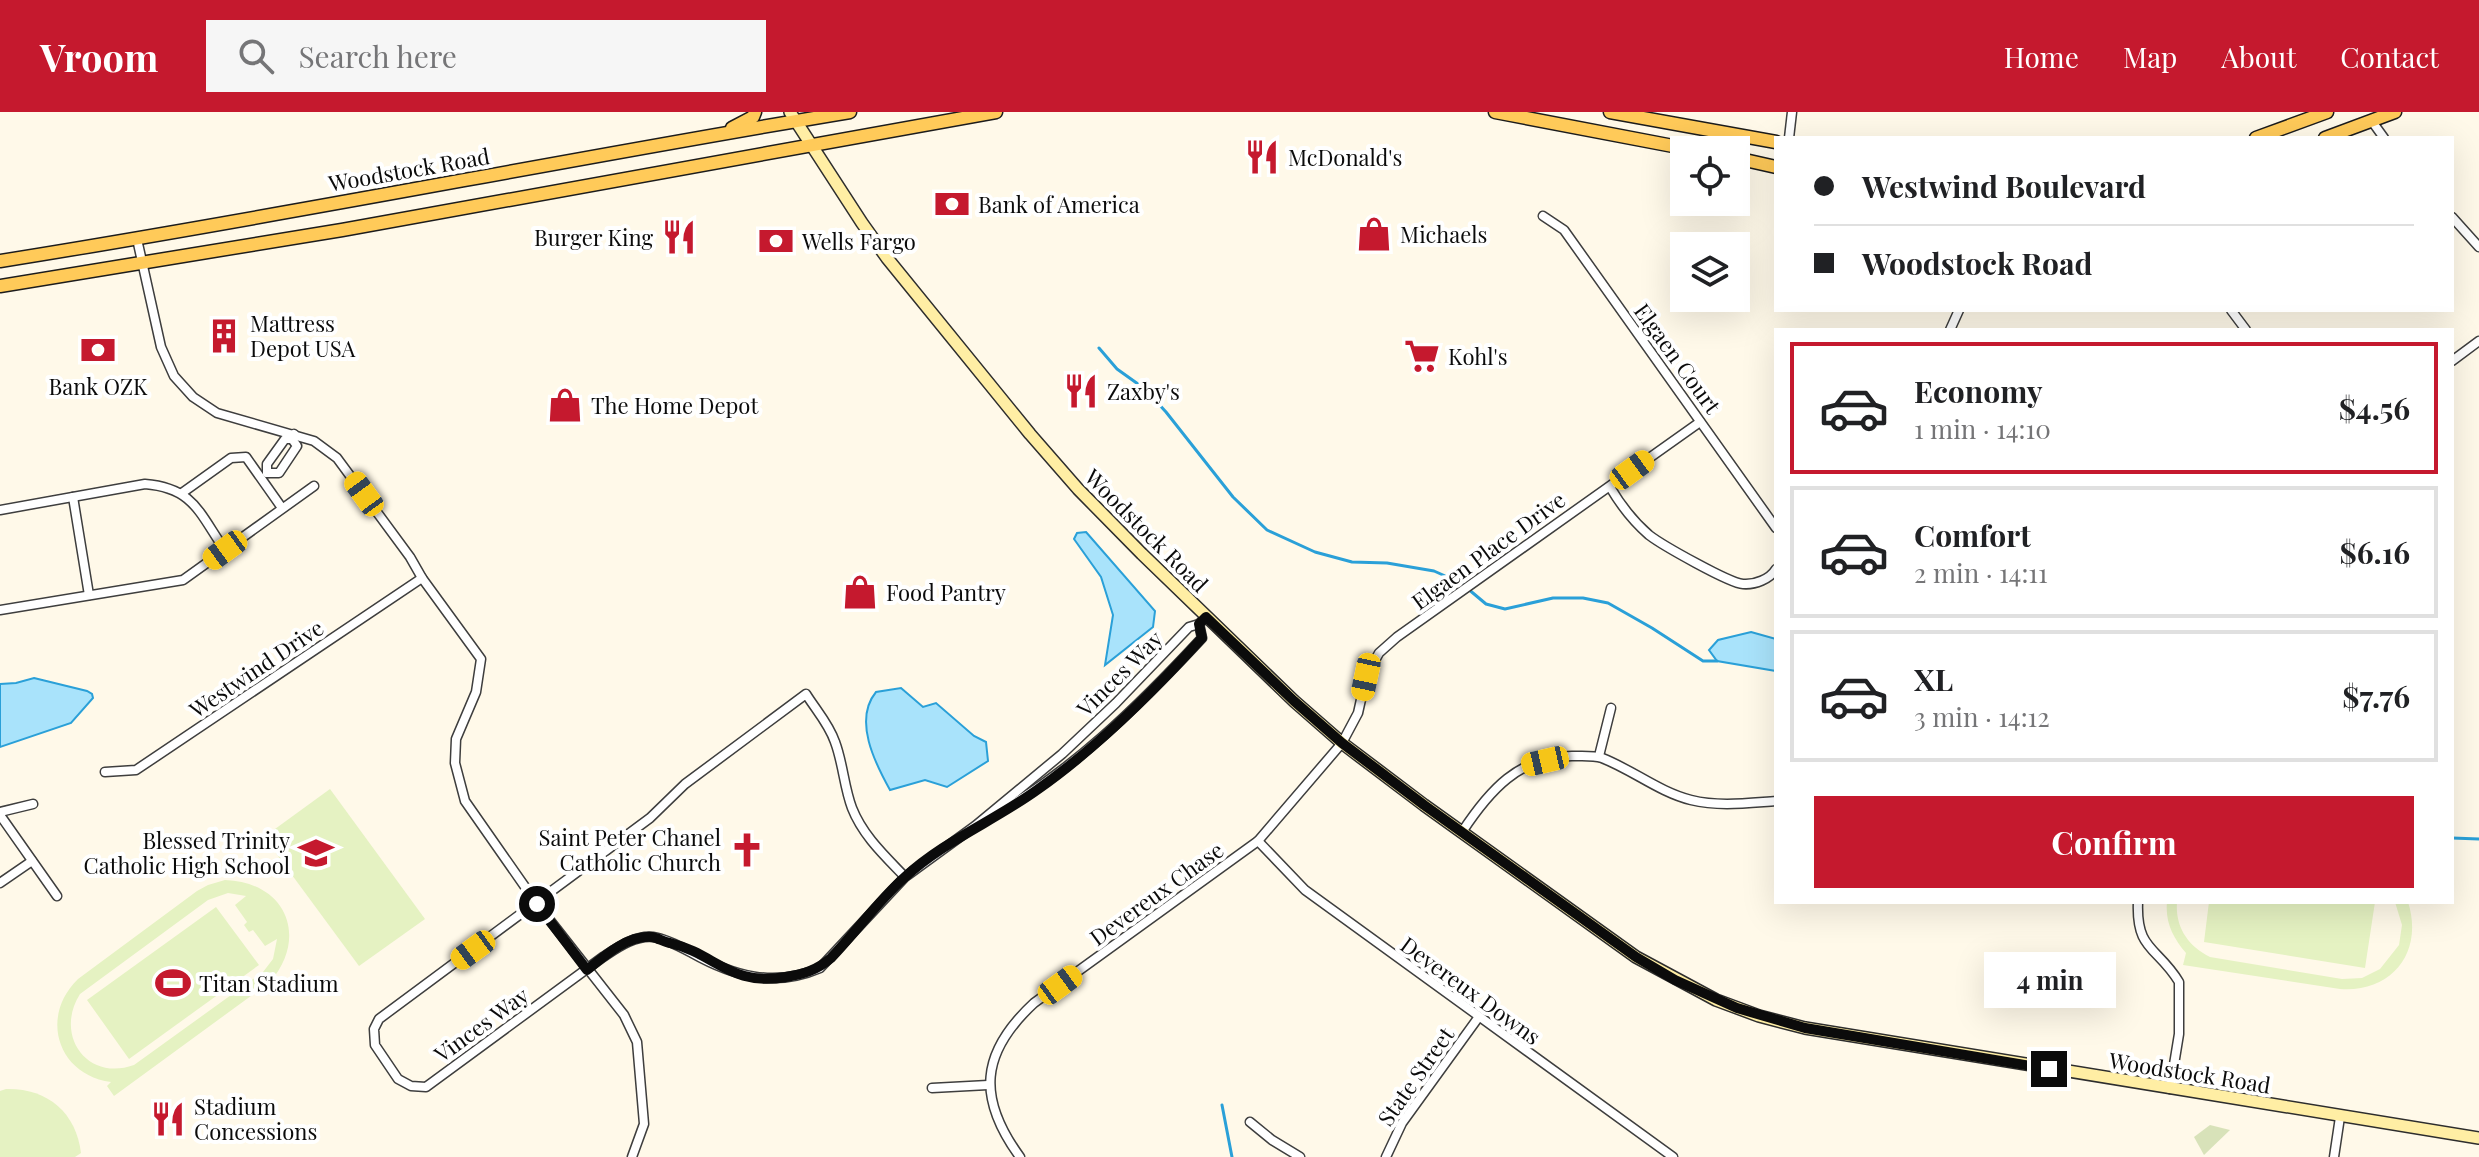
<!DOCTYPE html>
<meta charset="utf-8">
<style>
body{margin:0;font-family:"Playfair Display",serif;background:#f6f6f6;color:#202124;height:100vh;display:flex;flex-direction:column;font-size:30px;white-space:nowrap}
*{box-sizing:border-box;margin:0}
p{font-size:26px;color:#757577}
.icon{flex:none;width:44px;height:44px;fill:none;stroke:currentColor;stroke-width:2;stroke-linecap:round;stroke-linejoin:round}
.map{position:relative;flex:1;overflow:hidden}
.sheet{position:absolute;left:1774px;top:216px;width:680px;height:576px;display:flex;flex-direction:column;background:#fff;border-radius:0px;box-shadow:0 8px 32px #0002}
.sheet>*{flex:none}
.banner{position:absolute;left:1774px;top:24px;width:680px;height:176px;border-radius:0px;box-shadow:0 8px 32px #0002;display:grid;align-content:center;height:176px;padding:0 40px;background:#fff}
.controls{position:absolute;left:1670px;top:24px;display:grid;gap:16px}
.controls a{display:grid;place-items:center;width:80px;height:80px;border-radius:0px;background:#fff;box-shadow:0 8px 32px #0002;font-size:40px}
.end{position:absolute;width:36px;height:36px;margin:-18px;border:10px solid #0b0b0b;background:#fff;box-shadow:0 0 0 4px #fff}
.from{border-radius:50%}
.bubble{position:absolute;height:56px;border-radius:0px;background:#fff;box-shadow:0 8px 32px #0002;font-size:26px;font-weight:700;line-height:56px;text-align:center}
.car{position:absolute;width:24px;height:48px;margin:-24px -12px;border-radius:10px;box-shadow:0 0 6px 2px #0007;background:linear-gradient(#f5c518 24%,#345 0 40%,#f5c518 0 76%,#345 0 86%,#f5c518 0)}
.banner b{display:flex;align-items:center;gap:28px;height:76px;font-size:30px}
.banner b+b{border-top:2px solid #e0e0e0}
.banner i{width:20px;height:20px;background:#202124}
ul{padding:14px 0 0;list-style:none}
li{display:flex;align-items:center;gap:24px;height:132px;margin:0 16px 12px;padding:0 24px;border:4px solid #e0e0e0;border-radius:0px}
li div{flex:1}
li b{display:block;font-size:30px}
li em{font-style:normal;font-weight:700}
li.active{border-color:#c5192e}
li>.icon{width:72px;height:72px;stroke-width:1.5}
.button{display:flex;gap:16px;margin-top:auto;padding:16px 40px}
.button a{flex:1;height:92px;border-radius:0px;background:#c5192e;color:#fff;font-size:32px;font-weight:700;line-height:92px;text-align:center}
header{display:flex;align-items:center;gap:48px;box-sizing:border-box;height:112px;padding:0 40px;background:#c5192e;color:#fff}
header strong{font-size:38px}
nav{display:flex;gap:44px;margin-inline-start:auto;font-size:28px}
.search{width:560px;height:72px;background:#f6f6f6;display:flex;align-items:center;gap:20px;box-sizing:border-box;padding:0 28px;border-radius:0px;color:#757577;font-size:30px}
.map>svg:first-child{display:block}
.cemetery{fill:#d8e2b9}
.pitch{fill:#e5f2c2;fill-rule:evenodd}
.water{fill:#a9e3fb;stroke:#2aa0d8;stroke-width:2}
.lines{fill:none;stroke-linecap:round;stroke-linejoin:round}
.stream{stroke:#2aa0d8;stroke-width:3}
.street-casing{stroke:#3e3e3e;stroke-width:11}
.secondary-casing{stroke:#2d2d2d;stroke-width:14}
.primary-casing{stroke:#1c1c1c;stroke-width:15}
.street{stroke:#fff;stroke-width:8}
.secondary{stroke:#ffeea4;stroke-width:11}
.primary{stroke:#ffca59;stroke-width:12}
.route{stroke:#0b0b0b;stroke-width:10}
.labels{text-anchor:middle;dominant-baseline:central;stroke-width:8;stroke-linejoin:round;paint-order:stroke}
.poi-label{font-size:22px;fill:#0b0b0b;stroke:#fff;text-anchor:start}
.street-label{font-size:22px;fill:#0b0b0b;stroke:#fff}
</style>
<header>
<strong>Vroom</strong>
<div class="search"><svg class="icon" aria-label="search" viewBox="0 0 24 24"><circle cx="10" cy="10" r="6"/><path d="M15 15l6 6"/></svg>Search here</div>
<nav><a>Home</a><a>Map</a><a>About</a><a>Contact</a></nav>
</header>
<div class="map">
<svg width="2479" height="1045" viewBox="0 0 2479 1045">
<rect width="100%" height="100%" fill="#fff9e9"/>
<!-- cemetery -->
<polygon class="cemetery" points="2210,1013 2230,1018 2204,1043 2194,1025"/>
<!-- pitch -->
<g class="pitch">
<polygon points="330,677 425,807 359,854 264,725"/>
<path d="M225 768C286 770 309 825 270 870L114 984 107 974 111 970C58 963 39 905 78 867L197 779 208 773ZM228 781 246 784 235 793 247 810 244 813 249 820 253 818 265 834 277 827 273 847 263 860 134 953C87 970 54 923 80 882L208 788Z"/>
<path d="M2167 790H2177C2175 815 2188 834 2210 845L2342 867 2362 866 2380 857 2399 833 2402 813 2395 790H2408C2424 840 2392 881 2340 877L2183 853 2186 841C2173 826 2165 810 2167 790Z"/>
<polygon points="2209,790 2375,790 2365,856 2204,830"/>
<polygon points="216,795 259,853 129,947 87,888"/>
<path d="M6 977C47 976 76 1000 81 1041L75 1045H0V979Z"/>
</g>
<!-- water -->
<g class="water">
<polygon points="1086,420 1155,499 1153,515 1105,553 1113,503 1101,465 1074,427 1077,421"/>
<polygon points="1751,520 1776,527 1776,559 1717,549 1709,538 1718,528"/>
<polygon points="34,566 87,579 92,582 93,586 71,611 0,635 0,572 16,571"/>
<path d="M901 576 923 595 936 591 974 624 986 630 988 649 947 675 925 668 890 678C875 651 853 608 876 580Z"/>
</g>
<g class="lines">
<!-- stream -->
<g class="stream">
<polyline points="1099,236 1117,257 1145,277 1166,300 1233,385 1267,418 1315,440 1352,450 1387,451 1434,459 1461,471 1486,492 1505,497 1553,486 1583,486 1608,491 1652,516 1703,549 1717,549"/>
<polyline points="2452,726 2479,727"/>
<polyline points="1222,993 1232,1045"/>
</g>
<!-- street casing -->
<g class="street-casing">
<g id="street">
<polyline points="2371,8 2384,26"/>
<polyline points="1789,26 1792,0"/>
<polyline points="1543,104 1564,118 1776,416"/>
<polyline points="2452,105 2479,135"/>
<polyline points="137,127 161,235 174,264 193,285 217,301 314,329 337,346 410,445 422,466 481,547 476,580 456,627 455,651 465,689 537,792 624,903 637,930 644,1012 632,1045"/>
<polyline points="2231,198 2246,218"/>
<polyline points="1950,218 1959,198"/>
<polyline points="2452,249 2479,229"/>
<polyline points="267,361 279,361 297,334 292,327 294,322"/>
<polyline points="267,361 267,352 285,327 292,327"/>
<path d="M1610 375C1620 392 1634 410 1649 423 1662 433 1729 471 1743 472 1755 473 1770 467 1776 457"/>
<polyline points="182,381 231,346 246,345 282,396"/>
<polyline points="73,385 89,483"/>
<path d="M0 398 145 372C194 376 199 401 225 438"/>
<polyline points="0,498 183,468 314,374"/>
<polyline points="1599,644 1611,596"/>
<polyline points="105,660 136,658 422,466"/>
<polyline points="0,700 33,692"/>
<polyline points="0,703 57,784"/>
<path d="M989 706C1071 661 1139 594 1202 526L1199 512"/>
<path d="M1462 720C1489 679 1519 644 1572 644 1582 644 1593 643 1602 646 1633 658 1659 680 1691 688 1719 695 1748 691 1776 689"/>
<polyline points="1258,729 1305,778 1673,1045"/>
<path d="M905 765C885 744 863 724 852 696 844 675 843 651 835 630 829 612 816 598 806 582L685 672 650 706 379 907 374 917 375 933 398 967 411 974 426 975 603 845C617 836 635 823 653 825 667 827 681 835 692 841 733 864 774 876 820 856L905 765 975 714 1062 642 1116 591 1189 515 1199 512 1206 505"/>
<polyline points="0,771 32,749"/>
<path d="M2138 790C2136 839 2157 834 2179 870V922L2170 977"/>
<polyline points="932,976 988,973"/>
<polyline points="1250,1010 1272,1028 1300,1045"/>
<path d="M1020 1045C977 986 980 941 1034 891L1258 729 1342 631 1358 601 1366 565 1379 541 1397 525 1700 310"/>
<polyline points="1386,1045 1402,1011 1478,906"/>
<polyline points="2334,1045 2340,1005"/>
</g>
</g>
<!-- secondary casing -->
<g class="secondary-casing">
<polyline id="secondary" points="790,0 862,111 887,146 1030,322 1078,377 1142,442 1294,589 1342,631 1424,693 1636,845 1716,888 1759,904 1805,916 2479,1026"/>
</g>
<!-- primary casing -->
<g class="primary-casing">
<g id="primary">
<polyline points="1495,0 1694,38"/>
<polyline points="1610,0 1776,30"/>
<polyline points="732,16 753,5 755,0"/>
<polyline points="2256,26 2327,0"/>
<polyline points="2325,26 2395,0"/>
<polyline points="1736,46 1776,55"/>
<path d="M0 149C284 104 566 47 850 0"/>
<polyline points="0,174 342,118 996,0"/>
</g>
</g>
<!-- street -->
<use href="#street" class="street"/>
<!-- secondary -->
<use href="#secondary" class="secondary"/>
<!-- primary -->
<use href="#primary" class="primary"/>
</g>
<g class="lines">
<!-- route -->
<path class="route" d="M537 792 587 858C604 844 628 823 652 825 658 826 664 830 670 831 716 842 730 875 786 865 804 862 817 858 831 846 856 820 878 789 905 765 944 729 994 709 1037 678 1097 636 1152 581 1202 526L1199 512 1206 505 1294 589 1342 631 1424 693 1636 845 1675 868 1737 896 1805 916 2049 957"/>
</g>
<!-- icons -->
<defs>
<g id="restaurant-bare" transform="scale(2.76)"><path d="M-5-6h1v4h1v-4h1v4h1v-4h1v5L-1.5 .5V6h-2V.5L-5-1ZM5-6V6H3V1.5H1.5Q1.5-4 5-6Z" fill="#c5192e" stroke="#fff" stroke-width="2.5" paint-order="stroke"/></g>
<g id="bank-bare" transform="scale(2.76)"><path d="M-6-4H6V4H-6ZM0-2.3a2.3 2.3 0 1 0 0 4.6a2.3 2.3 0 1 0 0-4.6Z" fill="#c5192e" stroke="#fff" stroke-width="2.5" paint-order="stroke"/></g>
<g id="shop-bare" transform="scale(2.76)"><path d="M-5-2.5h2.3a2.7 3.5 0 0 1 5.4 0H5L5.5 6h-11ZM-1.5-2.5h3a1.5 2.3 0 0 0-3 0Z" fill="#c5192e" stroke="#fff" stroke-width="2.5" paint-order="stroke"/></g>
<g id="building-bare" transform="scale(2.76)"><path d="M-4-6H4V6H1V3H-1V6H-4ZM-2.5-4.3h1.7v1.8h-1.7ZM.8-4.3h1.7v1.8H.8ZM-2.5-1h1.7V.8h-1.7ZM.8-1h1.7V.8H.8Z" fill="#c5192e" stroke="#fff" stroke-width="2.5" paint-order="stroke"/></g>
<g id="supermarket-bare" transform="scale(2.76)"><path d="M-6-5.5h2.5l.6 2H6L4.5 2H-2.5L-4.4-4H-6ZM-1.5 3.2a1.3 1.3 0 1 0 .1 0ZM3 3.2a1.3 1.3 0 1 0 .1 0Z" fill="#c5192e" stroke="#fff" stroke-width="2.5" paint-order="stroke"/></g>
<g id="church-bare" transform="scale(2.76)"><path d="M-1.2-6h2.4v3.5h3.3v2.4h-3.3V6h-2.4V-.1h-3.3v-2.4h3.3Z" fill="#c5192e" stroke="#fff" stroke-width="2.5" paint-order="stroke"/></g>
<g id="school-bare" transform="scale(2.76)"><path d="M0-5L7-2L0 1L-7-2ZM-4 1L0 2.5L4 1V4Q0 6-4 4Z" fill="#c5192e" stroke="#fff" stroke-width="2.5" paint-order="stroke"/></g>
<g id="stadium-bare" transform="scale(2.76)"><path d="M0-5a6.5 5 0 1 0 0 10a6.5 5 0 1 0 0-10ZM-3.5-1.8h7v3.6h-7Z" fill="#c5192e" stroke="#fff" stroke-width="2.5" paint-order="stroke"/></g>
</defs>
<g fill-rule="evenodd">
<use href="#restaurant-bare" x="1262" y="45"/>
<use href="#bank-bare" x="952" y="92"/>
<use href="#shop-bare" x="1374" y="122"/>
<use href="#restaurant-bare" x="679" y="125"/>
<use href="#bank-bare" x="776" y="129"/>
<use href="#building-bare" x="224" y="224"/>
<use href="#bank-bare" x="98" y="238"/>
<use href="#supermarket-bare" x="1422" y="244"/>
<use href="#restaurant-bare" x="1081" y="279"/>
<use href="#shop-bare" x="565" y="293"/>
<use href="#shop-bare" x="860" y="480"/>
<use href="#church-bare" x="747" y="738"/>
<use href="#school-bare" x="316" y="741"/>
<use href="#stadium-bare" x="173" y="871"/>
<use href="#restaurant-bare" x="168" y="1007"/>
</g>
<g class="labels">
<!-- poi labels -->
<g class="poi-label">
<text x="1288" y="45">McDonald's</text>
<text x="978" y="92">Bank of America</text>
<text x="1400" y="122">Michaels</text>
<text x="653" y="125" text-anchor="end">Burger King</text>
<text x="802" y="129">Wells Fargo</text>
<text x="250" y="211">Mattress<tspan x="250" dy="25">Depot USA</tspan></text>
<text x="1448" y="244">Kohl's</text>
<text x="98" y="274" text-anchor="middle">Bank OZK</text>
<text x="1107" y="279">Zaxby's</text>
<text x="591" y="293">The Home Depot</text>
<text x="886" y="480">Food Pantry</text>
<text x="721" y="725" text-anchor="end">Saint Peter Chanel<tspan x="721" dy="25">Catholic Church</tspan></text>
<text x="290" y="728" text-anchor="end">Blessed Trinity<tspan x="290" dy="25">Catholic High School</tspan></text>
<text x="199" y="871">Titan Stadium</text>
<text x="194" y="994">Stadium<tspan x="194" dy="25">Concessions</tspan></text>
</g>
<!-- street labels -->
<g class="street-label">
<text transform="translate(409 57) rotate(-10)">Woodstock Road</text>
<text transform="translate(1678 246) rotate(54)">Elgaen Court</text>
<text transform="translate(1147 418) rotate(45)">Woodstock Road</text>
<text transform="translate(1488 438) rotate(-36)">Elgaen Place Drive</text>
<text transform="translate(256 556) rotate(-34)">Westwind Drive</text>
<text transform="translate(1119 561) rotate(-45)">Vinces Way</text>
<text transform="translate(1156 781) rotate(-36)">Devereux Chase</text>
<text transform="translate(1471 878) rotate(36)">Devereux Downs</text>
<text transform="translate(481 912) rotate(-36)">Vinces Way</text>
<text transform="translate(2190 960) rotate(9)">Woodstock Road</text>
<text transform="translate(1415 964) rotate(-55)">State Street</text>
</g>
</g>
</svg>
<div class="controls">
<a><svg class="icon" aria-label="locate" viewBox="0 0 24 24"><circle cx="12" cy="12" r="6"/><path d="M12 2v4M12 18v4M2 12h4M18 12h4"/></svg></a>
<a><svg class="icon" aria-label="layers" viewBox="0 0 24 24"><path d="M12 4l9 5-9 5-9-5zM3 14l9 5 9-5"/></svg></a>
</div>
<i class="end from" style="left:537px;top:792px"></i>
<i class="end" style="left:2049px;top:957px"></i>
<div class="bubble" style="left:1984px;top:840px;width:132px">4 min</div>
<i class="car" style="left:1632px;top:358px;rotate:54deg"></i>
<i class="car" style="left:364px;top:382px;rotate:324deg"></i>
<i class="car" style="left:225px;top:438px;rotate:234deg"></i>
<i class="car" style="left:1366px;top:565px;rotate:192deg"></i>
<i class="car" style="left:1545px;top:649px;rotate:257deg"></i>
<i class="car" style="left:473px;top:838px;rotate:234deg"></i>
<i class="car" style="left:1060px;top:873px;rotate:54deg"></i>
<div class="banner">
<b><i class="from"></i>Westwind Boulevard</b>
<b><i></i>Woodstock Road</b>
</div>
<section class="sheet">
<ul>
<li class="active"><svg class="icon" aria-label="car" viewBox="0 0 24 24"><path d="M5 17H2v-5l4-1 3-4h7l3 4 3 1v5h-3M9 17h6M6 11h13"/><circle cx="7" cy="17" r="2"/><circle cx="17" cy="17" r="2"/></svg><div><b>Economy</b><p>1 min · 14:10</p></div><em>$4.56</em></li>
<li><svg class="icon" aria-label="car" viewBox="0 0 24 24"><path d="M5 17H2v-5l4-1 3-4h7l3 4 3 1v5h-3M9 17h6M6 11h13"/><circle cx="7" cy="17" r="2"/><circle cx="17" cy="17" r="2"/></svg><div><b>Comfort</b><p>2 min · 14:11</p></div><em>$6.16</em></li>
<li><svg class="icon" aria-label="car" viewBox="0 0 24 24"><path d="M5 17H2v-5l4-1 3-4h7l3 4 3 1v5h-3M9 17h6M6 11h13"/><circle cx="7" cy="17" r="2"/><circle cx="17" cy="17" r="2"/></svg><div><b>XL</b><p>3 min · 14:12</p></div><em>$7.76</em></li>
</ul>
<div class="button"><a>Confirm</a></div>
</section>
</div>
